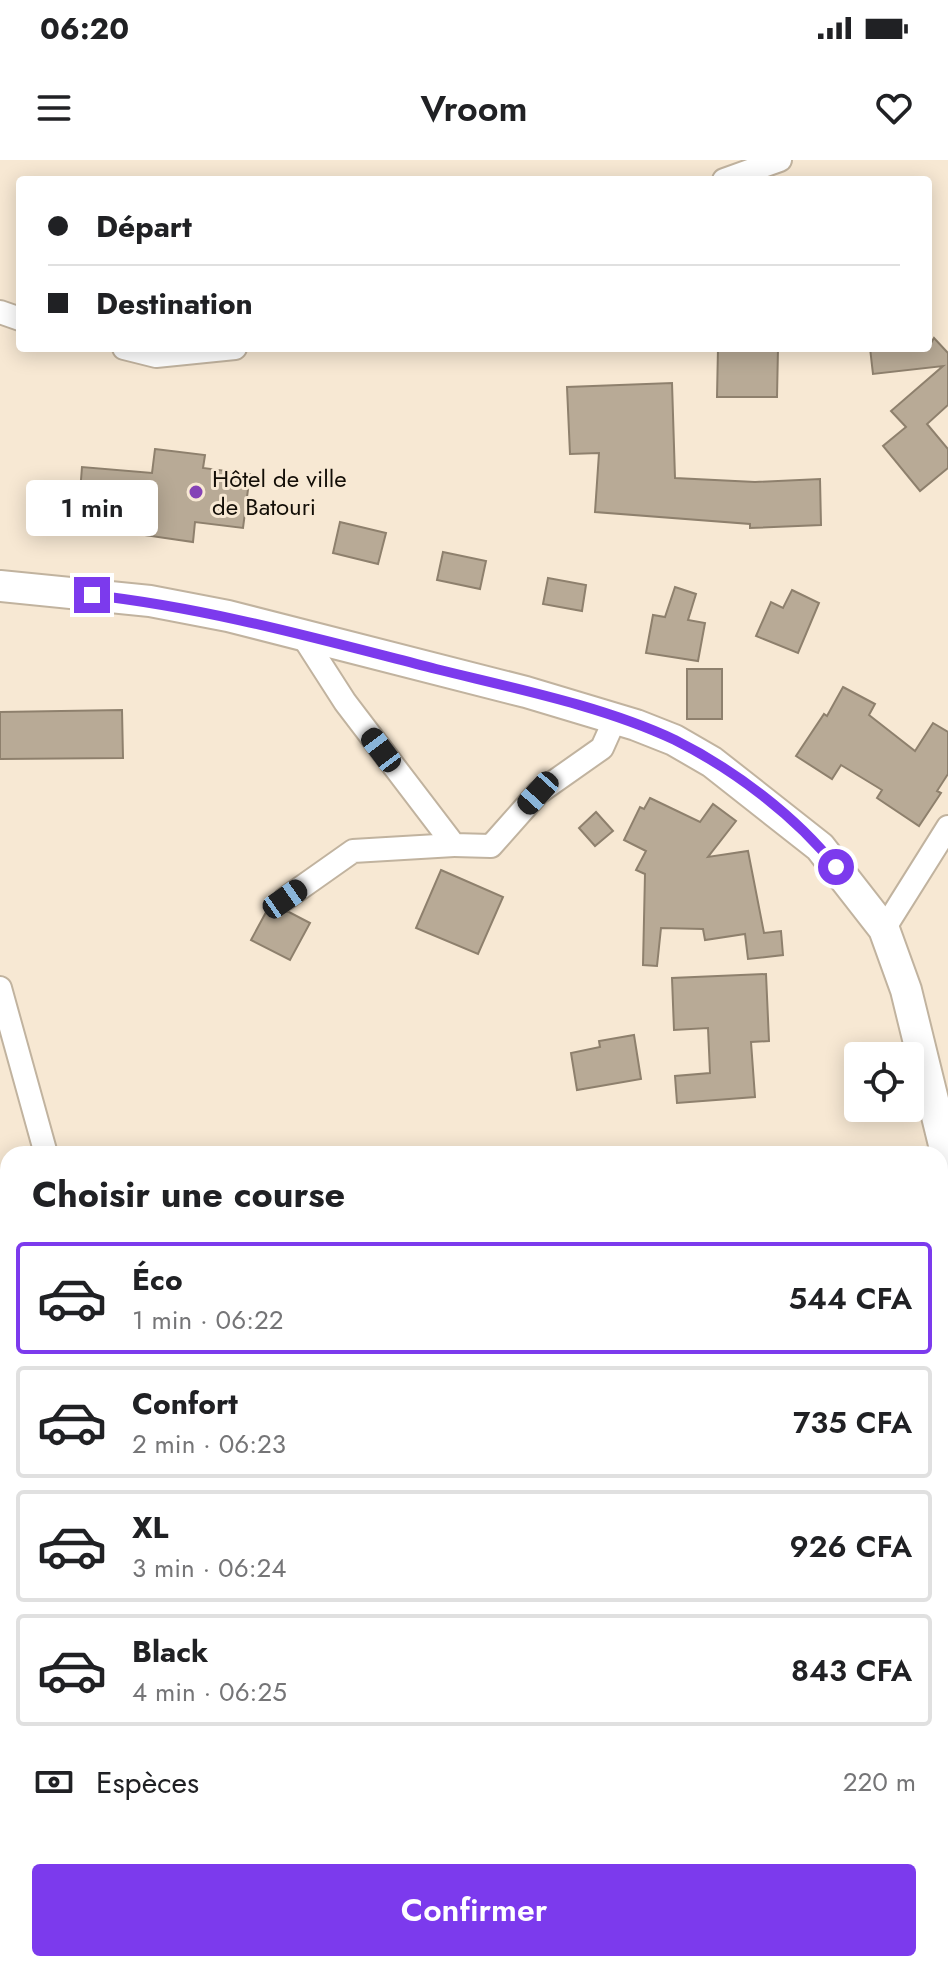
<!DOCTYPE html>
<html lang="fr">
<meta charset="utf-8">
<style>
body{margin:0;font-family:Jost,sans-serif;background:#f6f6f6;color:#202124;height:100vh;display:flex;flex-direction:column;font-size:30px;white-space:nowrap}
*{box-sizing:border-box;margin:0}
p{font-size:26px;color:#757577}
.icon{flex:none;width:44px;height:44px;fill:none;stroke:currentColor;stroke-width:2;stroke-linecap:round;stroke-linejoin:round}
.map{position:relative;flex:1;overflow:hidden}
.side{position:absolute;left:0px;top:986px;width:948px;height:826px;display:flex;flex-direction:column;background:#fff;border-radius:24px 24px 0 0;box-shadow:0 4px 20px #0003}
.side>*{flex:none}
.top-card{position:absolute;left:16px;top:16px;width:916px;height:176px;border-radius:8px;box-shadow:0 4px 20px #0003;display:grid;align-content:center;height:176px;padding:0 32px;background:#fff}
.fabs{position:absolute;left:844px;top:882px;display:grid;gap:16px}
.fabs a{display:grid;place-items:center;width:80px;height:80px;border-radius:8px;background:#fff;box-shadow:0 4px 20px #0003;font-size:40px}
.end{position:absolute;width:36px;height:36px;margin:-18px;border:10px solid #7c3aed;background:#fff;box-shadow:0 0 0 4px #fff}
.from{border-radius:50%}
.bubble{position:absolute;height:56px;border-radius:8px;background:#fff;box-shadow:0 4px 20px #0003;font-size:26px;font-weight:600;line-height:56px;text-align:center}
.car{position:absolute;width:24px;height:48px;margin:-24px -12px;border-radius:10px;box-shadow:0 0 6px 2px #0007;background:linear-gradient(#222 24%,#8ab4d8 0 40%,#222 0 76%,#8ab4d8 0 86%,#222 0)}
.top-card b{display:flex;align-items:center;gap:28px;height:76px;font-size:30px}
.top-card b+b{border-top:2px solid #e0e0e0}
.top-card i{width:20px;height:20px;background:#202124}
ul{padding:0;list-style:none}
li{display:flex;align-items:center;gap:24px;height:112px;margin:0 16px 12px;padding:0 16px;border:4px solid #e0e0e0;border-radius:8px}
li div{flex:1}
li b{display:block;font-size:30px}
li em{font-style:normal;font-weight:600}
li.on{border-color:#7c3aed}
li>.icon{width:72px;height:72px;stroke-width:1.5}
h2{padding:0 32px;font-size:36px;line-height:96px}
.pay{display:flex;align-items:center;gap:20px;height:88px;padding:0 32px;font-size:30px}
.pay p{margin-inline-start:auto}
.cta{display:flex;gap:16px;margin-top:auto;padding:16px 32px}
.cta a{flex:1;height:92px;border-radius:8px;background:#7c3aed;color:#fff;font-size:32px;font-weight:600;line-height:92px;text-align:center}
.status{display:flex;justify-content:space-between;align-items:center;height:56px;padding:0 40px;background:#fff;direction:ltr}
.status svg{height:22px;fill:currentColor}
header{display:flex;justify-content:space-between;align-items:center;height:104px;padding:0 32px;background:#fff;font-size:36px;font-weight:600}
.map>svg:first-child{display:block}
.forest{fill:#c8a87b}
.building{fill:#b8aa96;stroke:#8e806d;stroke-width:2}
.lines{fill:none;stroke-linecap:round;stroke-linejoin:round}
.minor-casing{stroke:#c1b39f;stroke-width:26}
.secondary-casing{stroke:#c1b39f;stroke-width:34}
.minor{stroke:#fff;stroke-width:22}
.secondary{stroke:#fff;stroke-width:30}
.route{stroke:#7c3aed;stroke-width:10}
.poi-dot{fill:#8542b6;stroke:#f7e8d3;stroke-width:3}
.labels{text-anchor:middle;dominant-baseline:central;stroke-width:6;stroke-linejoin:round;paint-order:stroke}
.poi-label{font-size:24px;fill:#130e07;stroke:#f7e8d3;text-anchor:start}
</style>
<div class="status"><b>06:20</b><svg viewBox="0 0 49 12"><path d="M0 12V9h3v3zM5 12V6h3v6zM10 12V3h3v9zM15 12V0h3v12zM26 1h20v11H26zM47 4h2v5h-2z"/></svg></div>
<header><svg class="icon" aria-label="menu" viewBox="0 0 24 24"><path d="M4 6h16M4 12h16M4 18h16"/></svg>Vroom<svg class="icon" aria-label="heart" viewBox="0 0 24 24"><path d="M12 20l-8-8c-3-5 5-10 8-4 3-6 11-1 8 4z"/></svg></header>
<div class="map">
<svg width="948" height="1811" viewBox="0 0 948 1811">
<rect width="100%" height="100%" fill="#f7e8d3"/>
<!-- forest -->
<polygon class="forest" points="940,1074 948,1122 948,1811 270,1811 271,1804 940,1804"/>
<!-- building -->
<g class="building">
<polygon points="934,178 948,193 948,245 927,264 948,289 948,308 920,331 883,286 906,267 891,251 943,206 873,214 870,188 928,188"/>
<polygon points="718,188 778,188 777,237 717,237"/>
<polygon points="672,223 675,318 755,322 820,319 821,365 750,368 750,364 595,352 599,293 570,294 567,227"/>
<polygon points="155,289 205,295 203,308 250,314 243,368 195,362 193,382 144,375 148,346 144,345 144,339 80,333 82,307 152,313"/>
<polygon points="340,362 386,373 378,404 333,393"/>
<polygon points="443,392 486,401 480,429 437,420"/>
<polygon points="548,418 586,425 582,451 543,444"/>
<polygon points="675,427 696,434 688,460 705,463 698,501 646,493 653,455 665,457"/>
<polygon points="792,430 819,443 798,493 756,476 771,442 783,448"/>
<rect x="687" y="509" width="35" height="50"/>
<polygon points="843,527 875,544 869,555 915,591 933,563 948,572 948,614 937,631 941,633 919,666 877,638 882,630 841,605 832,619 796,596 824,554 827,556"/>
<polygon points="122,550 123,598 0,599 0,552"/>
<polygon points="650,638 700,662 713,644 736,661 708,697 748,691 764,773 781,771 783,795 748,799 745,774 705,780 703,769 661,768 657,806 643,805 645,714 636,710 646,691 624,680 640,647 644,649"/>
<polygon points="596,652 613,671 595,686 579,668"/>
<polygon points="441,710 503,737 478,794 416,768"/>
<polygon points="271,743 278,751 289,752 310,763 290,800 251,780"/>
<polygon points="766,814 769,881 751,882 755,937 677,943 675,916 710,913 708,868 674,870 672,818"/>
<polygon points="634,875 641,919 577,930 571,893 600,887 599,881"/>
</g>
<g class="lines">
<!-- minor casing -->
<g class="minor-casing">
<g id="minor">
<polyline points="724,20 780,0"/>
<polyline points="0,152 20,159"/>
<polyline points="124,188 156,196 235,188"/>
<polyline points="302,475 345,542 454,685 491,686 538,633 602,588 615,559"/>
<polyline points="285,739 353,691 454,685"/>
<polyline points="884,769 948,667"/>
<polyline points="0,828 46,994"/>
<polyline points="0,1270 8,1264"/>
<polyline points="0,1504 8,1512"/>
<polyline points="0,1556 8,1541"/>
</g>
</g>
<!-- secondary casing -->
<g class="secondary-casing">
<polyline id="secondary" points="0,426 150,441 228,456 526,532 636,565 674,580 712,602 820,687 884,769 906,830 948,1001"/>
</g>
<!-- minor -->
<use href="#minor" class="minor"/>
<!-- secondary -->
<use href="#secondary" class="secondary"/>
</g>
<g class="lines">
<!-- route -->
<path class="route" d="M92 435C209 448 322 480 436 509 513 528 603 546 675 580 733 609 796 656 836 707"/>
</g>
<!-- markers -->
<circle class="poi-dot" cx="196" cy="332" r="8"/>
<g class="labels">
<!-- poi labels -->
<g class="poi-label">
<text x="212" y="318">Hôtel de ville<tspan x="212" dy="28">de Batouri</tspan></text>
</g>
</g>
</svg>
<div class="fabs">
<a><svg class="icon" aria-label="locate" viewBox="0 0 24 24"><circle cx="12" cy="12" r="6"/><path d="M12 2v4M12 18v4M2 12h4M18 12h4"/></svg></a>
</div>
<i class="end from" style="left:836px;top:707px"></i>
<i class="end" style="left:92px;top:435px"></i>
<div class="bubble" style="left:26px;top:320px;width:132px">1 min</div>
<i class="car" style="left:381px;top:590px;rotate:323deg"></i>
<i class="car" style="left:538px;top:633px;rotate:222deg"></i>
<i class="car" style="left:285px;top:739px;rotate:55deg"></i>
<div class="top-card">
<b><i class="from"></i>Départ</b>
<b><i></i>Destination</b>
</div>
<section class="side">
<h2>Choisir une course</h2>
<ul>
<li class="on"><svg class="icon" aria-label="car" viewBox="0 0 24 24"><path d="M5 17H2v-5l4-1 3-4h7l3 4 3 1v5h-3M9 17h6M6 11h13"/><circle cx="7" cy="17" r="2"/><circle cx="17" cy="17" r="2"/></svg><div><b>Éco</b><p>1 min · 06:22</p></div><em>544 CFA</em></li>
<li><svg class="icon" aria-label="car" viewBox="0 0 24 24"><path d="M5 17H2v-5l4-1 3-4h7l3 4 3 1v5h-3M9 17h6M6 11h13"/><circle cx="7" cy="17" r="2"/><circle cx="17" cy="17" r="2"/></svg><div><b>Confort</b><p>2 min · 06:23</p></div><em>735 CFA</em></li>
<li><svg class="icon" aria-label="car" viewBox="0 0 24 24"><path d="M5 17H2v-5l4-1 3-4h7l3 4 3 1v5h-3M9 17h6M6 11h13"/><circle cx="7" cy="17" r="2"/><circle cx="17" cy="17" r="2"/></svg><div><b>XL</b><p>3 min · 06:24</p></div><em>926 CFA</em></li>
<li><svg class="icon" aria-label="car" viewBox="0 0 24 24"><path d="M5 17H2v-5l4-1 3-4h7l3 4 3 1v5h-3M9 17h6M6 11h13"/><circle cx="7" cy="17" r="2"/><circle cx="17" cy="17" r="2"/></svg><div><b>Black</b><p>4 min · 06:25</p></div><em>843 CFA</em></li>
</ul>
<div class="pay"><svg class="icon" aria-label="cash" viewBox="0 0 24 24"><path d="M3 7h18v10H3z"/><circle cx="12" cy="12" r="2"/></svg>Espèces<p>220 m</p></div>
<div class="cta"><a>Confirmer</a></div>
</section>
</div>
